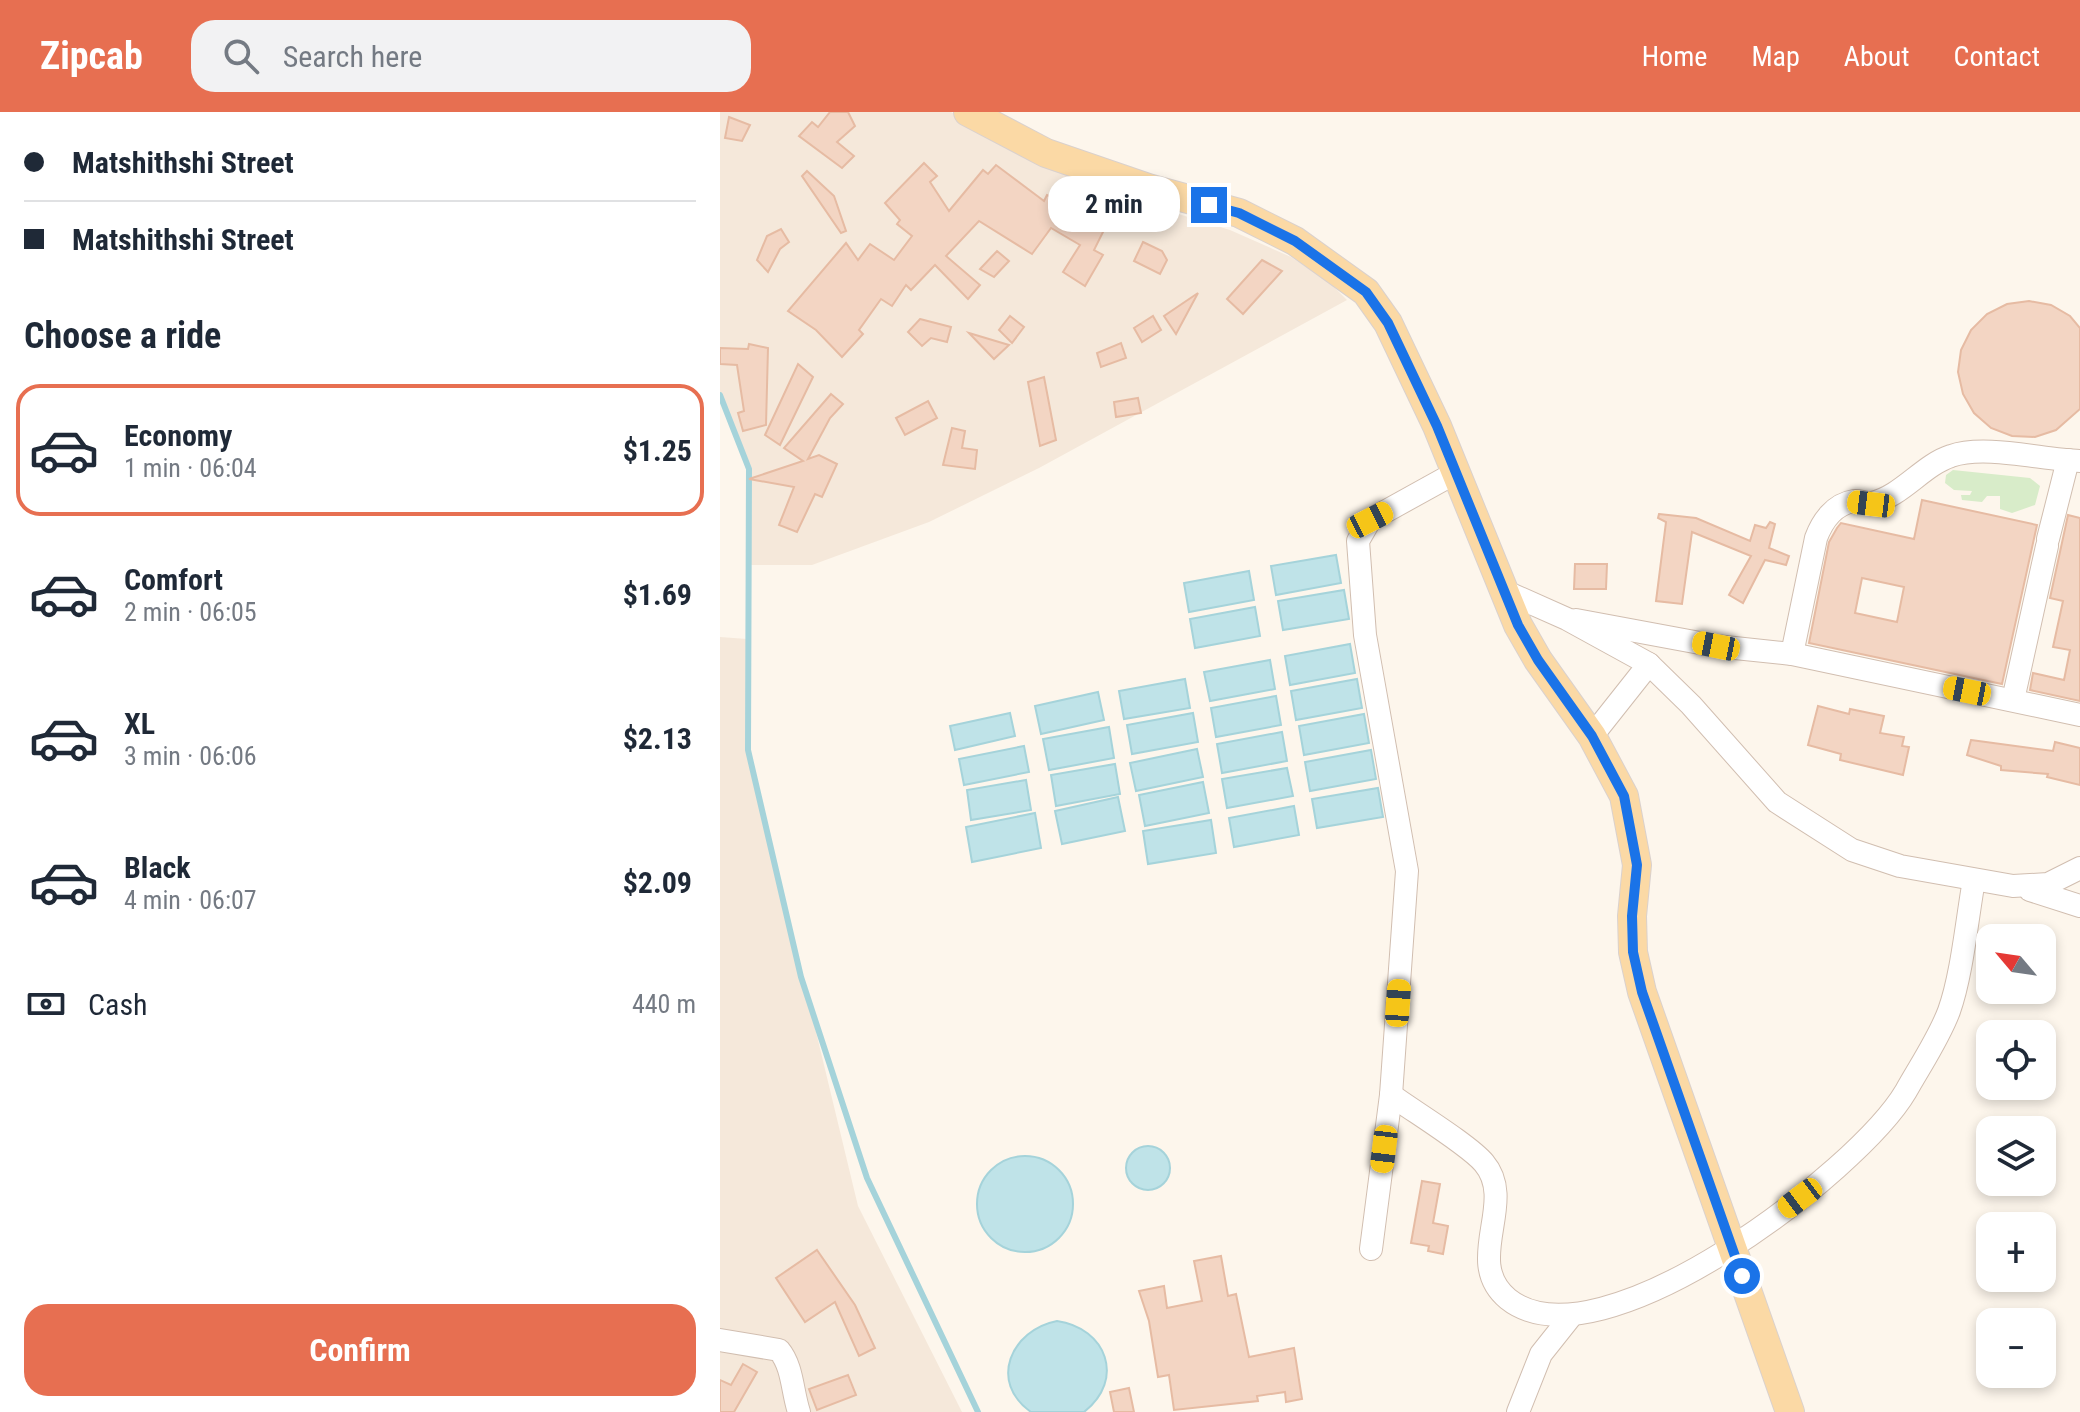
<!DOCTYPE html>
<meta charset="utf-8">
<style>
body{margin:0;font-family:"Roboto Condensed",sans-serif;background:#f2f2f3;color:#1f2937;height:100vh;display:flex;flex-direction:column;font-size:30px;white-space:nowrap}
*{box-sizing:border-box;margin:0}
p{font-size:26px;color:#747a83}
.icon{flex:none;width:44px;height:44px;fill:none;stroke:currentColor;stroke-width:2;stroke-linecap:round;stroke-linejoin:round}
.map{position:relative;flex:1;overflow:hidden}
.panel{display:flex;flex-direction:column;background:#fff;width:720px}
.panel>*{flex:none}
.guide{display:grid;align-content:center;height:176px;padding:0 24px;background:#fff}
.needle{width:52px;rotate:299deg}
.controls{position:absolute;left:1256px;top:812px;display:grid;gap:16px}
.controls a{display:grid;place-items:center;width:80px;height:80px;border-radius:16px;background:#fff;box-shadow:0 4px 12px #0003;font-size:40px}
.end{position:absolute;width:36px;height:36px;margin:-18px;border:10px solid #1a73e8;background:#fff;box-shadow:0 0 0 4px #fff}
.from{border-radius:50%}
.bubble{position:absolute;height:56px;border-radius:24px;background:#fff;box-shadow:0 4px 12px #0003;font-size:26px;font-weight:700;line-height:56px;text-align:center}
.car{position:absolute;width:24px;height:48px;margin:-24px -12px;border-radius:10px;box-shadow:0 0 6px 2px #0007;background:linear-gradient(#f5c518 24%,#345 0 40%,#f5c518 0 76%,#345 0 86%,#f5c518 0)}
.guide b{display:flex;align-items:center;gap:28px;height:76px;font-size:30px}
.guide b+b{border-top:2px solid #e0e1e3}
.guide i{width:20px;height:20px;background:#1f2937}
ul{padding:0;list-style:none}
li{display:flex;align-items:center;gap:24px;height:132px;margin:0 16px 12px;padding:0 8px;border:4px solid transparent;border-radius:24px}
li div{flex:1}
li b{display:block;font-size:30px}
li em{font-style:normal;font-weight:700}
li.active{border-color:#e76f51}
li>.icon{width:72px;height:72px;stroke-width:1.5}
h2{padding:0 24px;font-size:36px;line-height:96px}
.pay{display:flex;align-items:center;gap:20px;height:88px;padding:0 24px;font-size:30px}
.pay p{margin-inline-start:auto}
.cta{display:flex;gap:16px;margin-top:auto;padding:16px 24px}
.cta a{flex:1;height:92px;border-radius:24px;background:#e76f51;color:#fff;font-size:32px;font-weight:700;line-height:92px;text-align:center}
header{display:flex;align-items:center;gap:48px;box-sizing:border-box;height:112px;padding:0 40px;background:#e76f51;color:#fff}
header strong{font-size:38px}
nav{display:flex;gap:44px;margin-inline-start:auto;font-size:28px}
.search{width:560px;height:72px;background:#f2f2f3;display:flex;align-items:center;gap:20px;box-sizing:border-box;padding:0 28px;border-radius:24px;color:#747a83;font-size:30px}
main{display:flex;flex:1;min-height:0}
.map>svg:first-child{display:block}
.residential{fill:#f5e8da}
.green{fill:#d8ecc9}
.water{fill:#bfe3e8;stroke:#a5d3da;stroke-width:2}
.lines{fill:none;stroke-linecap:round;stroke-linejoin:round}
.stream{stroke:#a5d3da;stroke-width:6}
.building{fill:#f3d5c3;stroke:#e6bba3;stroke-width:2;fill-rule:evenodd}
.minor-casing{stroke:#d1beb0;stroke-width:24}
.major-casing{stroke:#dad1cd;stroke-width:30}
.minor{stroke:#fff;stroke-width:22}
.major{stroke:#fbd9a5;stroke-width:28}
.route{stroke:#1a73e8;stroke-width:10}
</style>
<header>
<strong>Zipcab</strong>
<div class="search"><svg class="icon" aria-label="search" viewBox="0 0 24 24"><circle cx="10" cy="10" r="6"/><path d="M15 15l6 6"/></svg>Search here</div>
<nav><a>Home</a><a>Map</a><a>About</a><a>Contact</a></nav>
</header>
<main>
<section class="panel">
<div class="guide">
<b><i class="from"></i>Matshithshi Street</b>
<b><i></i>Matshithshi Street</b>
</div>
<h2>Choose a ride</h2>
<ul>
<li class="active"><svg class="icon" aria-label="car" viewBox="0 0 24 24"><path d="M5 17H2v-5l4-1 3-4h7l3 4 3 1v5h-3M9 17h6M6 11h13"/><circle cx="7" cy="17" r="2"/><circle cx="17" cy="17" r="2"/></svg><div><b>Economy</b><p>1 min · 06:04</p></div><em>$1.25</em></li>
<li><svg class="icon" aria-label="car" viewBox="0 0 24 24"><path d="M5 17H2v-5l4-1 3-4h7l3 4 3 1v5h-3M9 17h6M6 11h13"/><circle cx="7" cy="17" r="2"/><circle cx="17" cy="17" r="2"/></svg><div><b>Comfort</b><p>2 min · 06:05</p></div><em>$1.69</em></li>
<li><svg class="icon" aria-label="car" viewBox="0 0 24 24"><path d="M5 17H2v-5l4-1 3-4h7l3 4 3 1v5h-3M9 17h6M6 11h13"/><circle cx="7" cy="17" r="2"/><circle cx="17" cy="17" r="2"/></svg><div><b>XL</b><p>3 min · 06:06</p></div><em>$2.13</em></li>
<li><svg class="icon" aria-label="car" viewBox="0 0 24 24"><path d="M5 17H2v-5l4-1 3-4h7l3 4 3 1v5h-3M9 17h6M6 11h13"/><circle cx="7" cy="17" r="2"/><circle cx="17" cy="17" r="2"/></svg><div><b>Black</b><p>4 min · 06:07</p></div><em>$2.09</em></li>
</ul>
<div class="pay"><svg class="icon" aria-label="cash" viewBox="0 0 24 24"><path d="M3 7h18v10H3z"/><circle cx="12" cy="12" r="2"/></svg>Cash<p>440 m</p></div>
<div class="cta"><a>Confirm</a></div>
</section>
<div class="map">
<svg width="1360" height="1300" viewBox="0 0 1360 1300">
<rect width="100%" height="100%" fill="#fdf6ec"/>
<!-- residential -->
<g class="residential">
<polygon points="0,0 231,0 311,49 417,89 510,118 571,145 609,170 627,188 319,356 209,410 92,453 28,453 29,357 0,283"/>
<polygon points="0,525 27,527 28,638 138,1094 242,1300 0,1300"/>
</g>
<!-- green -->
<polygon class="green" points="1233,358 1310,366 1320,374 1315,393 1292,401 1280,397 1280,384 1267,384 1262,390 1242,388 1241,383 1250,383 1252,379 1234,378 1225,371 1226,363"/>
<!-- water -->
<g class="water">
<polygon points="616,443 621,471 556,483 551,454"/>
<polygon points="529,459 534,488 469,500 464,471"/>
<polygon points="624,478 629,507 563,518 558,489"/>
<polygon points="535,495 540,524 475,536 470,507"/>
<polygon points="630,532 635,561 570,573 565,544"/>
<polygon points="550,548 555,577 490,589 484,560"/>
<polygon points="465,567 470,596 404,607 399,579"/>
<polygon points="637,567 642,596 576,608 571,579"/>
<polygon points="378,580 384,608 321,622 315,594"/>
<polygon points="556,584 561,613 496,625 491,596"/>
<polygon points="290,601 295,624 235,638 230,614"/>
<polygon points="473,601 478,630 412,642 407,613"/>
<polygon points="644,602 649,631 584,643 579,614"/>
<polygon points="389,615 394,646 329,658 323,627"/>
<polygon points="562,620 567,649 502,661 497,632"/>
<polygon points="304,634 309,660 244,673 239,647"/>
<polygon points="477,637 483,665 416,679 410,651"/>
<polygon points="651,638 656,667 590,679 585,650"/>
<polygon points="395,652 400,682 336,694 331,663"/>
<polygon points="567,656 573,684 507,696 502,667"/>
<polygon points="306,668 311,698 251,708 247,678"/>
<polygon points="483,670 489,701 425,714 419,683"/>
<polygon points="658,676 663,705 597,716 592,687"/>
<polygon points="398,685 405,719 342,732 335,699"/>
<polygon points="574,694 579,723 514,735 509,706"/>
<polygon points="315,701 321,736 252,750 246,715"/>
<polygon points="491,708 496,741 428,752 423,719"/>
<circle cx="428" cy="1056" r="22"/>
<circle cx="305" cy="1092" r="48"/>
<path d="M337 1209C386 1216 406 1267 364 1300H311C268 1270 291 1218 337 1209Z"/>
</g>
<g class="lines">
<!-- stream -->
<polyline class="stream" points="0,283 29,357 28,638 81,865 147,1066 258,1300"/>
</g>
<!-- building -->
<g class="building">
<polygon points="110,0 128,0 135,14 117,30 134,44 122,56 79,24 92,10 98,15"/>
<polygon points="9,5 30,13 22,29 5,26"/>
<polygon points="204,51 217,64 210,70 229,99 263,58 268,62 276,53 324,89 327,83 332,85 336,77 358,85 354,94 388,110 374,138 383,143 365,174 343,160 360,133 331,116 312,142 259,109 226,144 260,173 248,187 215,153 191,178 186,173 172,194 161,187 139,218 143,222 122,245 96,218 68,199 126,131 138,148 150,132 174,148 192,124 177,112 180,108 165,91"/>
<polygon points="87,59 114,84 126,119 121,121 82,64"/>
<polygon points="61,117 69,130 60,137 48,160 37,148 47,124"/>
<polygon points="423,130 442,139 447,148 440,162 414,149"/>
<polygon points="277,139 289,149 274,165 260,157"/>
<polygon points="542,148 562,159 523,202 507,187"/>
<polygon points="478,181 456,222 444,204"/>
<polygon points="1309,189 1331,193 1350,204 1360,216 1360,297 1336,318 1315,325 1292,324 1271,316 1254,301 1243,282 1238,260 1241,238 1251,218 1267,202 1287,192"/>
<polygon points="290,204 304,215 292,231 279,218"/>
<polygon points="433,204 441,218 422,230 414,216"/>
<polygon points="200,207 231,215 227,230 211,226 202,234 188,220"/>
<polygon points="249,221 289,233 274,247"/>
<polygon points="401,231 406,246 381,255 377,241"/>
<polygon points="29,232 48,236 46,313 23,319 18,301 24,299 17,253 0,252 0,236 28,237"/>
<polygon points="78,252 93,265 60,333 45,323"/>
<polygon points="324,265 336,328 320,334 308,270"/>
<polygon points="111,282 123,292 110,306 88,347 99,343 117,352 102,385 95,382 77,420 59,413 74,375 29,367 83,349 64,336"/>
<polygon points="418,286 421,301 396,305 394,290"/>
<polygon points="208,289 217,306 185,323 176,306"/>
<polygon points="232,316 245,319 242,336 257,338 255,357 223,353"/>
<path d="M1202 388 1317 413 1282 572 1089 531 1109 430 1117 416 1121 411 1194 427ZM1142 466 1184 475 1177 510 1135 501Z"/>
<polygon points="939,402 976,406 1030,429 1035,413 1046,416 1050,410 1055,412 1049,436 1069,444 1066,453 1045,448 1023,491 1009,483 1031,444 972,420 962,492 936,489 946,410 938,406"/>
<polygon points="1348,403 1360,406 1360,589 1310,578 1313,561 1344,568 1350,538 1333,535 1343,489 1330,486"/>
<polygon points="855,452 887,452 886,477 854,477"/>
<polygon points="1098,594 1129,602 1130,597 1164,604 1160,621 1184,625 1182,634 1189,635 1183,663 1120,648 1121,642 1088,633"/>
<polygon points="1251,628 1333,639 1335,630 1360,636 1360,673 1327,665 1328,662 1281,658 1281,654 1247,643"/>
<polygon points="702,1069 720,1072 713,1111 728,1114 723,1142 708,1139 709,1134 691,1131"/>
<polygon points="97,1138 135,1193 155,1236 139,1244 115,1190 85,1210 56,1166"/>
<polygon points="501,1144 508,1184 516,1182 529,1245 574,1236 582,1287 566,1290 565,1280 537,1284 538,1289 454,1298 449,1263 438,1265 429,1209 419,1179 444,1174 447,1196 482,1189 474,1149"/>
<polygon points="23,1252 37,1260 14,1300 0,1300 0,1268 11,1273"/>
<polygon points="128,1263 136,1283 97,1298 89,1277"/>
<polygon points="409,1276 414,1300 394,1300 390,1280"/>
</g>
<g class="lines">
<!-- minor casing -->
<g class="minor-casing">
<g id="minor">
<polyline points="1328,427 1348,348"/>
<polyline points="784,479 847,507 929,552 971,593 1057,690 1132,738 1180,754 1293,774 1328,772 1360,756"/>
<polyline points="856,508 996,534 1072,542 1360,603"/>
<path d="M1072 542 1096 426C1102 410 1114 392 1134 389 1139 388 1146 392 1152 391 1182 384 1203 353 1231 344 1265 332 1323 348 1360 349"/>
<polyline points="1293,588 1327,434"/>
<polyline points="872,624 929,552"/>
<polyline points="1310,778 1360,794"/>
<path d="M671 983C693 999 749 1033 764 1051 798 1091 742 1149 788 1187 879 1260 1139 1059 1186 979 1200 954 1219 926 1229 899 1242 863 1247 807 1254 768"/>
<polyline points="651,1137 671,983 687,759 645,523 638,429 650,408 735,361"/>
<path d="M0 1228 59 1238C73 1255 72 1279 79 1300"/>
<polyline points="798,1300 821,1242 852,1203"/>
</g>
</g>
<!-- major casing -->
<g class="major-casing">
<polyline id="major" points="248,0 326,41 428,76 519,101 575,129 646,180 668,211 717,314 798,513 818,548 872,624 904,684 917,753 912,804 913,840 922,880 1070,1300"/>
</g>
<!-- minor -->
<use href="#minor" class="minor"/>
<!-- major -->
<use href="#major" class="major"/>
</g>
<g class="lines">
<!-- route -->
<polyline class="route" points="489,93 519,101 575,129 646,180 668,211 717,314 798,513 818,548 872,624 904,684 917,753 912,804 913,840 922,880 1022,1164"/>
</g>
</svg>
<div class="controls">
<a><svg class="needle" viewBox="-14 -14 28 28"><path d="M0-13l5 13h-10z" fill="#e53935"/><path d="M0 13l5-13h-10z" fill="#747a83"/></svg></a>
<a><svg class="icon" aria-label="locate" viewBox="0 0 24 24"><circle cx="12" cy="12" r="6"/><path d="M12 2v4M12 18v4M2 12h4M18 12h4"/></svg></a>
<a><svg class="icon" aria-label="layers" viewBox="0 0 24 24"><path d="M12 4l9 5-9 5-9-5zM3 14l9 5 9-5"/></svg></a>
<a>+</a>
<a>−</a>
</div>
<i class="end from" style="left:1022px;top:1164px"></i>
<i class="end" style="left:489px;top:93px"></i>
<div class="bubble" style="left:328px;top:64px;width:132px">2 min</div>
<i class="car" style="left:1151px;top:392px;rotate:277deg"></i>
<i class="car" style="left:650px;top:408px;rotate:63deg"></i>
<i class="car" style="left:996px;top:534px;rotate:281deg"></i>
<i class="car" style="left:1247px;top:579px;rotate:281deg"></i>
<i class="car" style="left:678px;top:891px;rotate:4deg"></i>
<i class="car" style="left:664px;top:1037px;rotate:187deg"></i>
<i class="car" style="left:1080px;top:1086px;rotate:233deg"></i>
</div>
</main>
